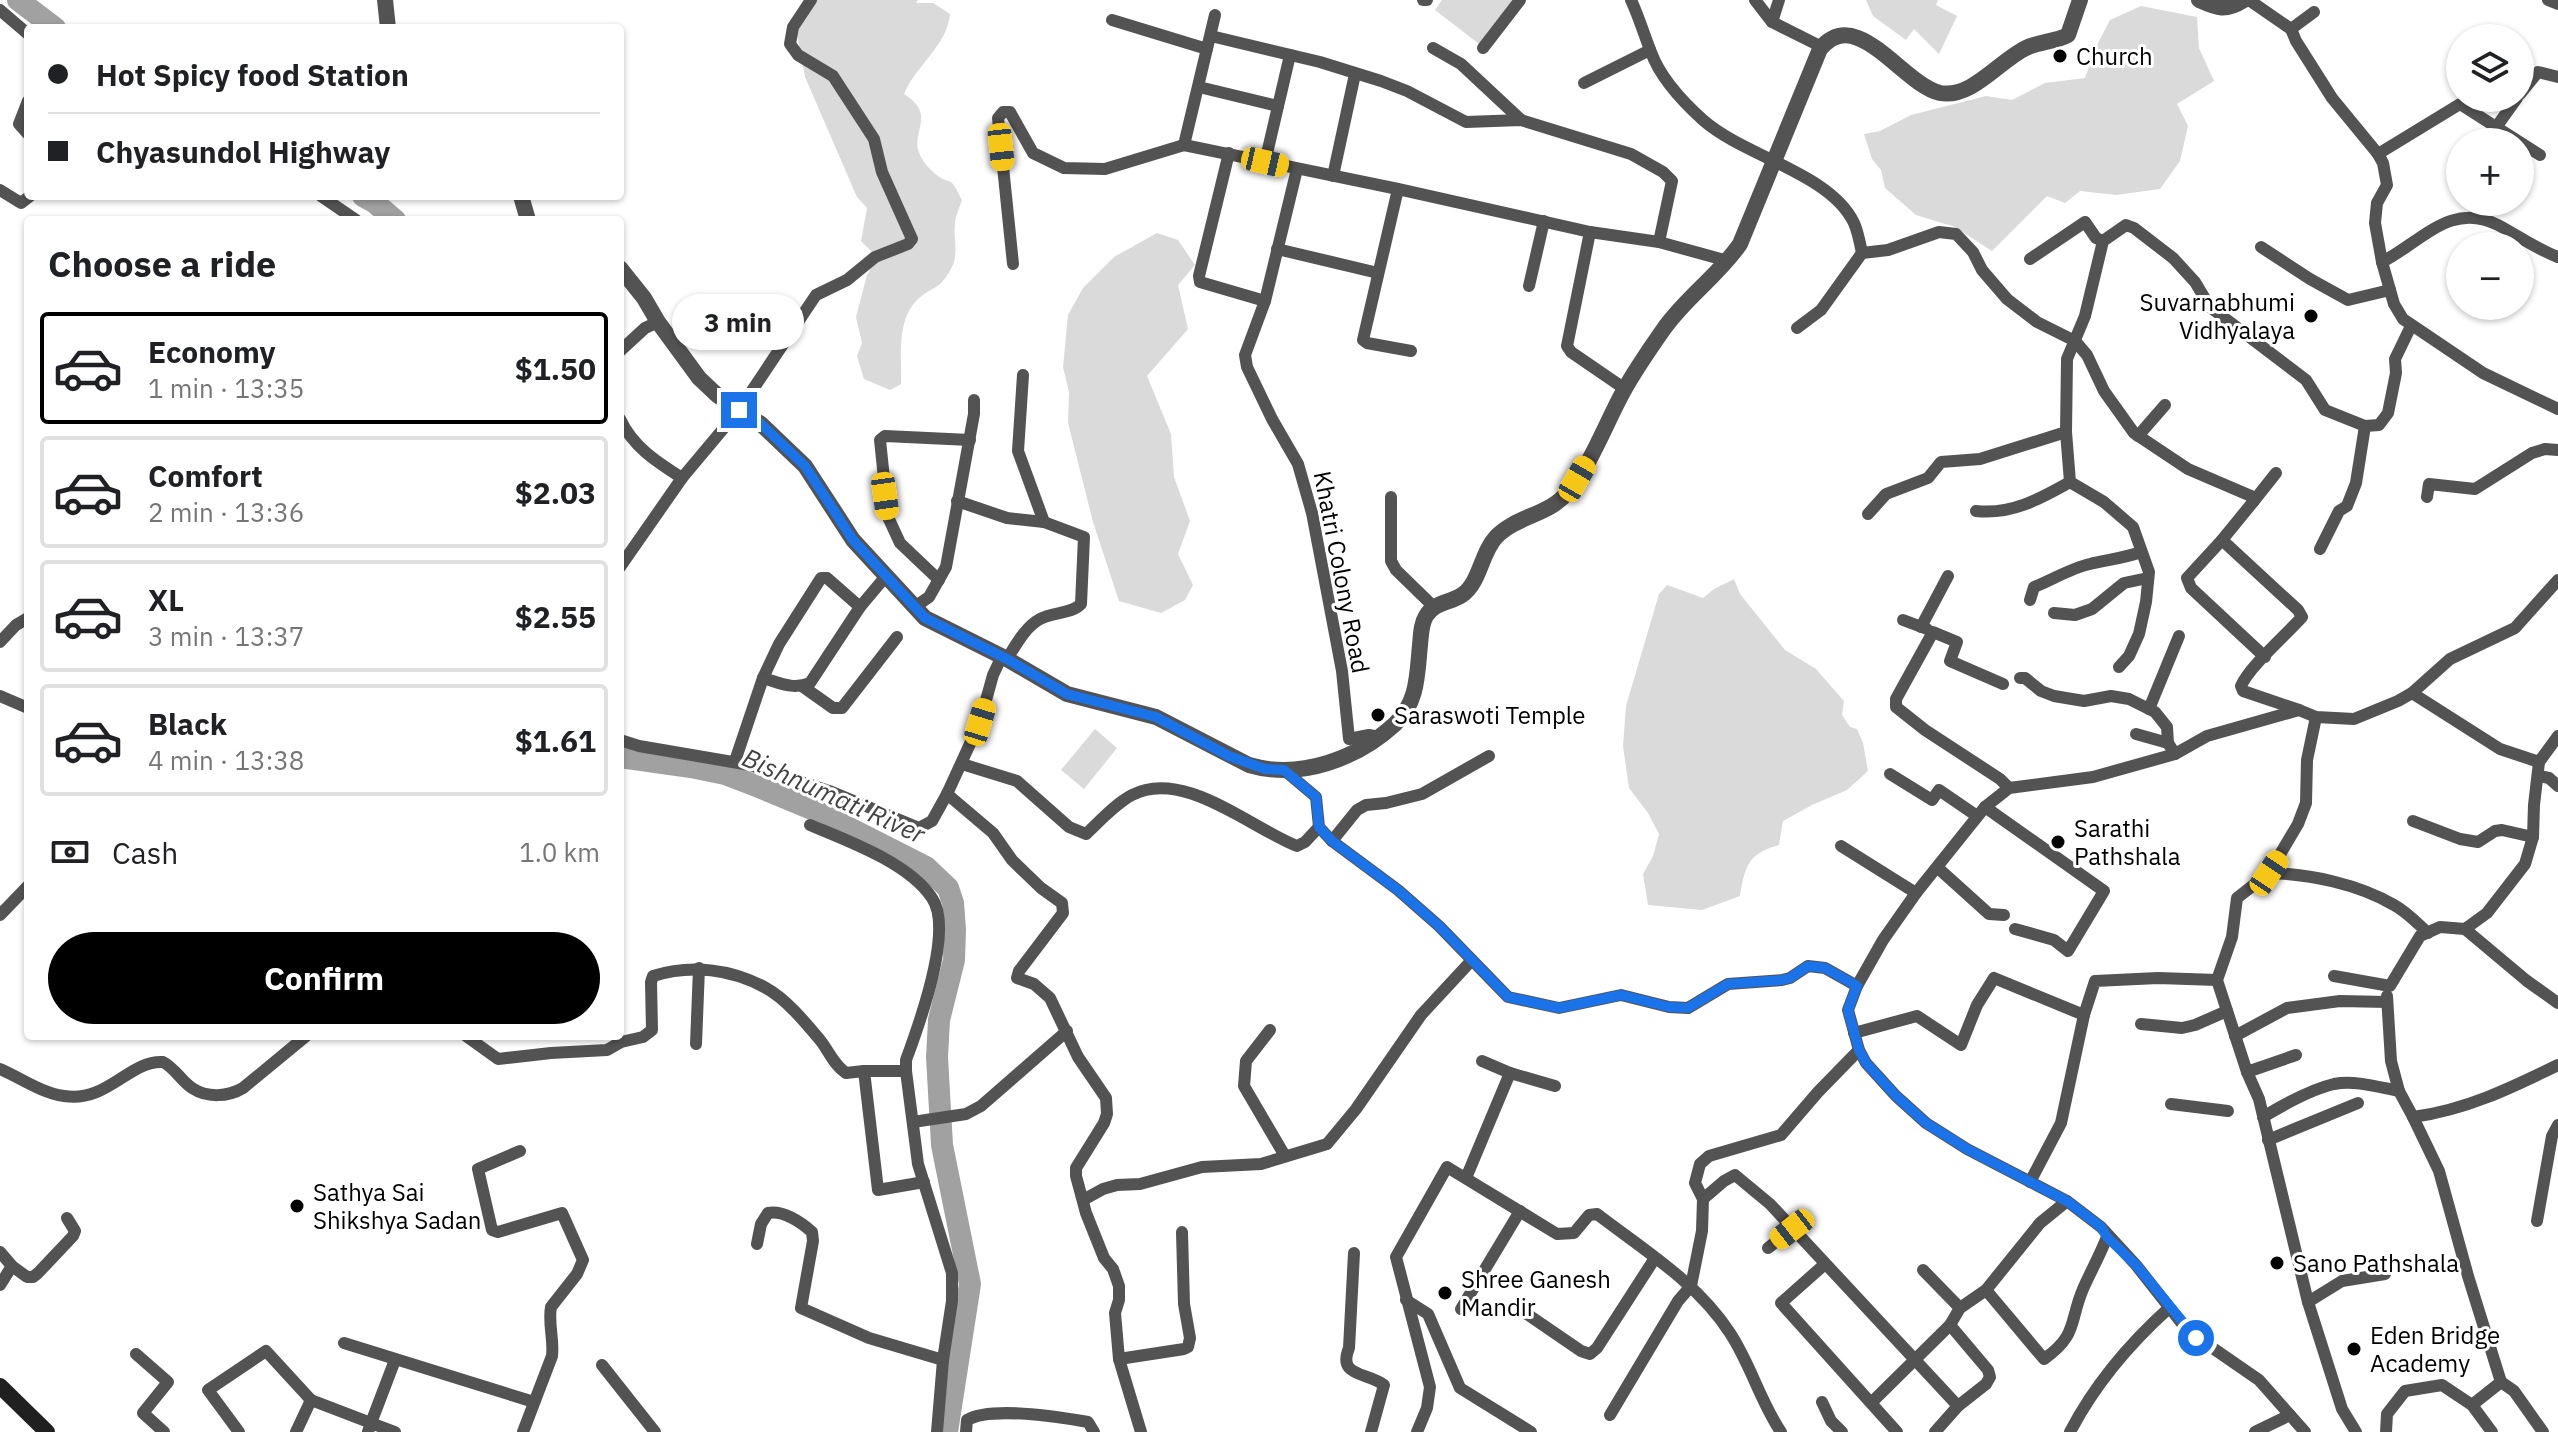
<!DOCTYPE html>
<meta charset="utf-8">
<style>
body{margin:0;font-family:"IBM Plex Sans",sans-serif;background:#f6f6f6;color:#202124;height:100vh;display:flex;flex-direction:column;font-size:30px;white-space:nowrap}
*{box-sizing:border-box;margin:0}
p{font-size:26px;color:#757577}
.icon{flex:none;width:44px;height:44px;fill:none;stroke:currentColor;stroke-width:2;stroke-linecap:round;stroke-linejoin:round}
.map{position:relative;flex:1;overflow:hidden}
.sheet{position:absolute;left:24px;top:216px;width:600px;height:824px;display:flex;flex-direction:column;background:#fff;border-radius:8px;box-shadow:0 2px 6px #0004}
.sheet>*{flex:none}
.banner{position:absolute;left:24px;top:24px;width:600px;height:176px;border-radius:8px;box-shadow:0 2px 6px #0004;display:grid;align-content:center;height:176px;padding:0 24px;background:#fff}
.tools{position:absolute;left:2446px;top:24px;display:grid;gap:16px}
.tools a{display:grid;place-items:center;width:88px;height:88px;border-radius:50%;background:#fff;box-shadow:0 2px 6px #0004;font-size:40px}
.end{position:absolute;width:36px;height:36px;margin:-18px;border:10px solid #1a73e8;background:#fff;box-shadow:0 0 0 4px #fff}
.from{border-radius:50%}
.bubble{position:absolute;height:56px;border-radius:28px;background:#fff;box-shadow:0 2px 6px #0004;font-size:26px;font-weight:700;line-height:56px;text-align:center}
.car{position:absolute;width:24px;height:48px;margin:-24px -12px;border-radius:10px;box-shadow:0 0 6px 2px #0007;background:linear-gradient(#f5c518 24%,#345 0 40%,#f5c518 0 76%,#345 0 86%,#f5c518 0)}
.banner b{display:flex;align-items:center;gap:28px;height:76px;font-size:30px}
.banner b+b{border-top:2px solid #e0e0e0}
.banner i{width:20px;height:20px;background:#202124}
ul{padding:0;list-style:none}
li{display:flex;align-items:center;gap:24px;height:112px;margin:0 16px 12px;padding:0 8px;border:4px solid #e0e0e0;border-radius:8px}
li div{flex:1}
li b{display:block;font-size:30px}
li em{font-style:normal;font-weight:700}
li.on{border-color:#000}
li>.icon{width:72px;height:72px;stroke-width:1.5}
h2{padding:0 24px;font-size:36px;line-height:96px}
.pay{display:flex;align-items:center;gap:20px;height:88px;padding:0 24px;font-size:30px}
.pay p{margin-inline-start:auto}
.cta{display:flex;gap:16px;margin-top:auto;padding:16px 24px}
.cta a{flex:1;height:92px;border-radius:48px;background:#000;color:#fff;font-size:32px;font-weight:700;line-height:92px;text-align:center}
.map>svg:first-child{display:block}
.green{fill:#dadada}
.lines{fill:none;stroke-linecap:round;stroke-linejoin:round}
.river{stroke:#a1a1a1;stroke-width:22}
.minor{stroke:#535353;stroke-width:12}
.tertiary{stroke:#535353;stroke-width:16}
.secondary{stroke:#202020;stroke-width:16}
.route{stroke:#1a73e8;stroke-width:10}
.poi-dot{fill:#000;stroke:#fff;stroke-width:3}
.labels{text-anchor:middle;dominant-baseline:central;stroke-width:6;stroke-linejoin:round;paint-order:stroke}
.poi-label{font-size:24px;fill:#000;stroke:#fff;text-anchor:start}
.street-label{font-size:24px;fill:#000;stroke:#fff}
.water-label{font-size:26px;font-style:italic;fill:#424242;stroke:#fff}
</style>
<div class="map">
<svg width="2558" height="1432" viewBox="0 0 2558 1432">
<rect width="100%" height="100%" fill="#fff"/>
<!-- green -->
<g class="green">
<path d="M812 0H918L916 3H933L950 14C947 46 916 65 904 94 938 115 909 132 920 155 923 163 934 174 941 178 944 180 950 181 952 183 956 187 959 195 962 200 960 207 955 216 955 224 953 239 959 252 952 267 939 292 933 285 917 300 896 321 902 357 901 384L890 390 864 379 857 356 862 343 856 317 867 275 877 257 861 241 867 208 857 197 805 77 797 35V24Z"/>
<polygon points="1442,0 1513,0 1479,44 1435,10"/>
<polygon points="1866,0 1938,0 1936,5 1957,16 1939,54 1914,29 1906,40 1873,16"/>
<polygon points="2141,6 2197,17 2199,48 2214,81 2177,104 2188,126 2180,161 2160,189 2116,195 2080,191 2065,203 2047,196 1992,251 1955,227 1916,215 1885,188 1881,170 1872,159 1864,134 1880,131 1911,115 1986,96 2012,100 2045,83 2085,78 2096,47 2110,20"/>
<polygon points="1157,233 1178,240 1195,265 1178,285 1188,329 1147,376 1171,434 1174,477 1190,521 1178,554 1193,585 1185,600 1161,613 1119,601 1093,522 1068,423 1069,392 1063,367 1068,315 1083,288 1114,257"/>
<path d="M1734 579 1740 594 1785 650 1816 669 1844 701 1842 715 1850 727 1857 729 1863 743 1868 771 1847 790 1812 805 1783 821 1779 845C1747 854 1745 867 1740 896L1702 910 1648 905 1643 874 1653 856 1659 834 1648 813 1629 788 1623 746 1626 706 1659 594 1667 585 1703 598 1714 589Z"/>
<polygon points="1095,729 1117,748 1084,789 1061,770"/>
</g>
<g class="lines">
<!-- river -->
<g class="river">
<polyline points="18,0 55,28"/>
<polyline points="363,196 374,202 395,220"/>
<polyline points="620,757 691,767 725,774 759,787 812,809 926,867 948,888 953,903 955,930 954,960 939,1020 937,1057 942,1145 970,1284 947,1432"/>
</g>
<!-- minor -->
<g class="minor">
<polyline points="1423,0 1427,0"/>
<path d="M1631 0C1639 17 1644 35 1651 52 1660 77 1683 102 1703 120 1745 157 1830 173 1854 223 1858 232 1860 243 1862 253L1888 250 1939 232 1956 234 1973 252 1982 270 2007 299 2037 322 2075 341 2087 355 2104 391 2134 433 2188 469 2251 496 2253 502 2222 540"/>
<polyline points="1755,0 1772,22 1822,47"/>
<polyline points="2249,0 2291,29 2296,41 2332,98 2378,154 2383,163 2387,185 2377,203 2375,223 2382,262 2394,304 2403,319 2483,373 2558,409"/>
<polyline points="2548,0 2558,4"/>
<polyline points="0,10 28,34"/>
<polyline points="1112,20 1207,49"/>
<polyline points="1772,22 1779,0"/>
<polyline points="2291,29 2314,12"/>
<polyline points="1211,36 1320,62 1381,81 1407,91 1466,122 1521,120 1631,154 1663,172 1672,181 1659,242"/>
<polyline points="1433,48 1461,64 1521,120"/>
<polyline points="1483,48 1520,0"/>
<polyline points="1584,83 1650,50"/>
<polyline points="1199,87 1278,106"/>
<polyline points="2520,94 2538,72 2558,77"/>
<polyline points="28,101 19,124 28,134"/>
<polyline points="2497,126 2517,98"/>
<polyline points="1184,145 1215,15"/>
<polyline points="1229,153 1199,276 1200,282 1265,301"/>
<polyline points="2378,154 2460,104 2540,155"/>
<polyline points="1265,162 1290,55"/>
<polyline points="1297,169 1265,301 1245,355 1247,367 1272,419 1298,464 1312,513 1342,671 1349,739 1369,735 1379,737"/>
<polyline points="1333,176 1355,74"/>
<polyline points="1398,189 1363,340 1367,343 1411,351"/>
<polyline points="0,190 21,203 30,196"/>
<polyline points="321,196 356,220"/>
<polyline points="1590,232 1567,346 1571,352 1625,389"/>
<polyline points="2261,247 2310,279 2348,300 2390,290"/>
<polyline points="1277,249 1378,273"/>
<polyline points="2030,259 2085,222 2096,238 2103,241"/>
<path d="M2382 262C2421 242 2451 201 2498 225 2519 236 2536 249 2558 257"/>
<polyline points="1013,264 998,118 1003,112 1010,112 1033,153 1064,168 1105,169 1184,145 1398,189 1590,232 1659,242 1728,261"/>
<polyline points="1529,286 1544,221"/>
<polyline points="1797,328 1821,310 1862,253"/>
<polyline points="620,351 645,328 658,322"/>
<polyline points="1023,375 1018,451 1044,522"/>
<path d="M620 419C633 447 657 462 682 478"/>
<polyline points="2066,432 2070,482 2104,502 2133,527 2149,572 2146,602 2139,634 2129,656 2119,667"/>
<polyline points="2138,436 2165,405"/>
<polyline points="1391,497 1391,561 1396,570 1434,607"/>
<polyline points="2427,497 2429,484 2475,489 2532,453 2545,449 2558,450"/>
<path d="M957 501 1007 518 1044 522 1084 537 1081 604C1072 614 1052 612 1040 619 1025 627 1016 645 1007 659"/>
<polyline points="2253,502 2276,473"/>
<path d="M1976 511C2011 515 2040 499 2070 482"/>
<polyline points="1868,514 1886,494 1928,478 1941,462 1980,459 2066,432 2067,359 2085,316 2103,241 2126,225 2134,228 2173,258 2195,282 2210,307 2306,380 2325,410 2365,426 2379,425 2388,413 2396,373 2395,359 2411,326"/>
<polyline points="2320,549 2339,511 2347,506 2356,483 2365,426"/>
<polyline points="620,567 682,478 739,410 816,295 847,280 875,257 908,244 912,239 882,172 874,139 833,76 798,55 790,44 793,27 811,0"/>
<polyline points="939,580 900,543 888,517 880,440 885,436 970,440"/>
<path d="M2030 600 2034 587C2052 580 2071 568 2090 564 2107 560 2124 558 2141 552"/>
<polyline points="916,606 929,597 946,567 974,414 974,400"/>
<polyline points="2054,613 2075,615 2092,609 2124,583 2148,578"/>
<polyline points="1903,620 1927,629"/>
<polyline points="1921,627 1948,576"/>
<polyline points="0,642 16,625 28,618"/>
<path d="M2265 657 2191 588 2187 578 2222 540 2298 610 2302 617C2287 634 2249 667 2241 686L2243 691 2299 710"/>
<polyline points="763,678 779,644 821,578 827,578 860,607"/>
<polyline points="2020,678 2025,678 2041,691 2054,696 2084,701 2111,696 2129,699 2155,712 2167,727 2168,743 2175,754"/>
<polyline points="2003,684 1950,661 1957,642 1933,632 1896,699 1896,707 1925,730 2000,779 2009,788"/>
<polyline points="802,686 833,708 842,708 897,637"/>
<polyline points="0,696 28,708"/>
<polyline points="2149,709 2179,636"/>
<polyline points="2316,717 2307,760 2306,803 2298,824 2269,873 2237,898 2232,937 2217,980 2247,1072 2259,1099 2308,1302 2342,1409 2356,1432"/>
<polyline points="2136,734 2168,743"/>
<polyline points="620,740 639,746 750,765 832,792 919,828 932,821 947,794 980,722 993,675 1002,656"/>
<path d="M735 761 763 678C780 683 793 690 810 683L860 607 886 576"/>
<polyline points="2539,762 2558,736"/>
<path d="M962 764 1017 781 1069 827 1086 834C1100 821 1115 804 1132 795 1183 768 1251 828 1297 846L1305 842 1319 827"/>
<polyline points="1284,770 1316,797 1319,827 1332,841 1398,890 1439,926 1508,997 1559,1008 1621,995 1669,1007 1688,1008 1728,984 1782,980 1790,978 1808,966 1825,968 1857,986"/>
<polyline points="1890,774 1932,800 1939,790 1977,816"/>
<polyline points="2539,776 2549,778 2558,786"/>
<polyline points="947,794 993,833 1012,860 1041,888 1062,903 1063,913 1019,971 1017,978 1034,984 1050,998 1078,1057 1106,1098 1107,1114 1104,1123 1076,1168 1076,1176 1086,1213 1104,1258 1113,1269 1119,1286 1119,1300 1115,1313 1119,1359 1141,1432"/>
<polyline points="1985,807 2104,891 2068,951 2054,940 2015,929"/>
<polyline points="2413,821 2460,839 2478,842 2495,831 2502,830 2533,837"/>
<path d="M810 825C848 841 909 863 932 898 954 930 919 1025 906 1060V1071L918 1164 952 1273V1301L943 1360 937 1432"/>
<polyline points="1332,841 1357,810 1366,805 1386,803 1422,794 1489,756"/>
<polyline points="1841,846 1916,893"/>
<polyline points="1938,868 1989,914 2004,915"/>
<path d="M2269 873C2310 874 2358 884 2394 905 2407 912 2417 923 2428 933"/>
<polyline points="0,915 28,886"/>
<polyline points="2465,929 2527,981 2558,1003"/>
<polyline points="2334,976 2390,986 2420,936 2440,927 2465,929 2487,913 2525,864 2533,837 2534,805 2539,762 2500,749 2412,693"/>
<polyline points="2387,996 2391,1061 2399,1091"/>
<polyline points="2141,1024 2182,1028 2195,1025 2227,1011"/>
<polyline points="1270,1030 1246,1061 1244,1086 1285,1156"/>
<polyline points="1854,1033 1917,1016 1961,1045 1977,1005 1994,978 2084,1015"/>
<path d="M466 1036 498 1059 551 1053 607 1050 621 1042 643 1037 652 1030 651 982 653 976C691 964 732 969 766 988 786 999 805 1022 820 1040 829 1051 833 1064 846 1073L864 1071H906"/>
<polyline points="2235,1036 2287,1008 2340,1001 2387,1002"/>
<polyline points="696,1044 699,968"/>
<polyline points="1482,1061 1510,1073"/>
<path d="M0 1069C21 1078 41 1093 64 1096 108 1103 129 1060 163 1062 175 1068 181 1081 192 1088 207 1098 228 1097 243 1088L306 1036"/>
<polyline points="864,1071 878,1190 924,1182"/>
<polyline points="2247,1072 2296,1055"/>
<polyline points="2171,1104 2228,1111"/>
<path d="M2263 1117C2283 1105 2312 1089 2334 1084 2355 1080 2378 1087 2399 1091L2413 1117C2466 1110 2511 1088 2558 1065"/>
<polyline points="2413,1117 2439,1171 2468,1276 2501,1382"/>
<polyline points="913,1122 966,1114 981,1106 1067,1031"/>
<polyline points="2268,1140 2358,1103"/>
<path d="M520 1151 478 1169 492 1230 498 1232 562 1213 583 1260 577 1274 551 1307C548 1323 554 1340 552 1356L523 1432"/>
<polyline points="1466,1178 1510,1073 1555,1086"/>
<polyline points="2030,1182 2061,1123 2084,1015 2095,981 2158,978 2217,980"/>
<polyline points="1703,1199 1724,1181 1735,1175 1770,1204 1958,1406 1935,1432"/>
<polyline points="1083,1200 1103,1189 1117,1185 1140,1184 1202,1167 1261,1164 1327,1144 1356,1109 1421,1015 1472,960"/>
<polyline points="2537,1221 2552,1136 2558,1125"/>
<path d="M757 1244 761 1224 768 1213C783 1210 801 1222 812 1232L813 1241 801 1308 869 1338 943 1360"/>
<polyline points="1768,1248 1792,1229"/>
<polyline points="0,1252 12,1266 0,1285"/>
<path d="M1354 1253 1349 1348C1337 1377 1367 1372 1384 1385L1371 1432"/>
<polyline points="1825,1264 1781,1303 1897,1432"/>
<polyline points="12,1266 27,1277 33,1277 38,1273 73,1236 75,1231 67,1218"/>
<polyline points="1923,1270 1960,1308"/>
<path d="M1986 1290 2044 1359C2078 1335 2069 1322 2083 1289 2091 1271 2100 1255 2107 1237"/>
<polyline points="1406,1300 1428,1314 1460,1388 1531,1432"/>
<polyline points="2308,1302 2342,1281 2385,1274"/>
<polyline points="1461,1309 1520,1211"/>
<polyline points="1521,1310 1581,1351 1590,1354 1597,1348 1655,1258"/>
<polyline points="1950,1325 1988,1370 1990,1377 1986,1384 1958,1406"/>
<polyline points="344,1343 534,1402"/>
<polyline points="136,1354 168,1382 143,1413 164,1432"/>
<polyline points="1119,1359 1184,1349 1188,1347 1190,1338 1184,1304 1182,1232"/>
<polyline points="602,1365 655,1432"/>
<polyline points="1822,1402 1831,1421 1842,1432"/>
<polyline points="1872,1402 1950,1325 1960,1308 1986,1290 2040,1223 2067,1201"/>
<polyline points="2472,1405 2501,1382 2514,1391 2543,1432"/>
<polyline points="1610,1415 1678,1301 1691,1286 1702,1231 1703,1199 1695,1183 1700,1164 1709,1156 1781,1135 1818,1092 1859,1050"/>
<polyline points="239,1432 208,1390 266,1351 311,1400 371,1423 395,1360"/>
<polyline points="296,1432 311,1400"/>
<polyline points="368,1432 371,1423 395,1432"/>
<path d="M966 1432 967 1420C991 1406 1060 1417 1088 1422L1094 1432"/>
<path d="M1417 1432 1427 1408 1430 1387 1396 1257 1447 1167 1557 1234 1574 1233 1589 1215 1597 1214C1644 1250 1698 1283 1730 1333 1751 1365 1760 1401 1781 1432"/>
<path d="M2070 1432C2095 1384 2129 1344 2169 1308"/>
<polyline points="2255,1432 2290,1415"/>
<polyline points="2305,1432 2259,1380 2188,1331 2136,1265 2101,1227 2067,1201 1967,1149 1926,1123 1896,1096 1866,1063 1859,1050 1848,1010 1857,986 1883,940 1916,893 1985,807 2009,788 2093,777 2175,754 2207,736 2299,710 2316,717 2354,719 2398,701 2412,693 2450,659 2515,628 2558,580"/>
<polyline points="2386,1432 2387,1414 2405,1391 2442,1385 2472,1405 2492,1432"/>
</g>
<!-- tertiary -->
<g class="tertiary">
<polyline points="385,0 388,28"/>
<path d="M2199 0C2217 8 2225 12 2244 0"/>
<polyline points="521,196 528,220"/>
<path d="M620 268 644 298 658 322 699 378 717 395 761 424 805 466 853 540 925 618 1007 659 1067 694 1156 717 1249 765C1300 780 1357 759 1395 724 1418 702 1417 675 1420 645 1421 635 1421 624 1426 616 1434 602 1450 603 1462 595 1480 583 1481 553 1496 537 1516 516 1549 515 1567 493 1592 463 1605 425 1623 392 1635 370 1649 350 1663 330 1685 298 1718 276 1740 244L1820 49C1857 4 1902 84 1940 93 1972 99 2000 60 2026 48 2040 41 2055 42 2068 35L2080 0"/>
</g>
<!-- secondary -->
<polyline class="secondary" points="0,1386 47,1432"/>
</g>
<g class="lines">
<!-- route -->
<polyline class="route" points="739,410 761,424 805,466 853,540 925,618 1007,659 1067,694 1156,717 1229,756 1265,769 1284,770 1316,797 1319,827 1332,841 1398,890 1439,926 1508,997 1559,1008 1621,995 1669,1007 1688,1008 1728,984 1782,980 1790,978 1808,966 1825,968 1857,986 1848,1010 1859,1050 1866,1063 1896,1096 1926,1123 1967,1149 2067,1201 2101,1227 2107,1237 2136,1265 2196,1338"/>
</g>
<!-- markers -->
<g class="poi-dot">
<circle cx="2060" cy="56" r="8"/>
<circle cx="2311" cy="316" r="8"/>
<circle cx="1378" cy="715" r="8"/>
<circle cx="2058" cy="842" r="8"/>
<circle cx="297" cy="1206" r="8"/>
<circle cx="2277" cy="1263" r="8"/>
<circle cx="1445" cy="1293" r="8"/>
<circle cx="2354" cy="1349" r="8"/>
</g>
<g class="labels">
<!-- poi labels -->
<g class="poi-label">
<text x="2076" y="56">Church</text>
<text x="2295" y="302" text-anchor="end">Suvarnabhumi<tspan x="2295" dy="28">Vidhyalaya</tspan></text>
<text x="1394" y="715">Saraswoti Temple</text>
<text x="2074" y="828">Sarathi<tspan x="2074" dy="28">Pathshala</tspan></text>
<text x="313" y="1192">Sathya Sai<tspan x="313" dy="28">Shikshya Sadan</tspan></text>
<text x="2293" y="1263">Sano Pathshala</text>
<text x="1461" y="1279">Shree Ganesh<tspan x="1461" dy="28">Mandir</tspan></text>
<text x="2370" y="1335">Eden Bridge<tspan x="2370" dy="28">Academy</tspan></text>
</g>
<!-- street labels -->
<g class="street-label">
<text transform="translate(1342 572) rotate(79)">Khatri Colony Road</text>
</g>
<!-- water labels -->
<g class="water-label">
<text transform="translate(834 795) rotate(24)">Bishnumati River</text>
</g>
</g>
</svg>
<div class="tools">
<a><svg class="icon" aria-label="layers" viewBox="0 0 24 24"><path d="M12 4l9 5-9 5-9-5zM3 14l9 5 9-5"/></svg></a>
<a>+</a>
<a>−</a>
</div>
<i class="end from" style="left:2196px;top:1338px"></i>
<i class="end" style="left:739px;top:410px"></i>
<div class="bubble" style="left:672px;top:294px;width:132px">3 min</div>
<i class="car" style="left:1001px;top:147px;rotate:174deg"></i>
<i class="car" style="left:1265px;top:162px;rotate:103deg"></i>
<i class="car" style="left:1577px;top:479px;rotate:30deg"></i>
<i class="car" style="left:885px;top:496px;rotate:172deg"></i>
<i class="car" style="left:980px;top:722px;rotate:17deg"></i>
<i class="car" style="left:2269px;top:873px;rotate:34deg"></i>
<i class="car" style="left:1792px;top:1229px;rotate:232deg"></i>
<div class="banner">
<b><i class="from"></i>Hot Spicy food Station</b>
<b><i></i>Chyasundol Highway</b>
</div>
<section class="sheet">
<h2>Choose a ride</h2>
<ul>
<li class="on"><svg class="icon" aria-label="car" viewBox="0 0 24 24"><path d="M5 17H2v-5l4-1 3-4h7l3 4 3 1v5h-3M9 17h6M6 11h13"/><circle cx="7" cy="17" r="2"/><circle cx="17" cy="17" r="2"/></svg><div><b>Economy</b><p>1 min · 13:35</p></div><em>$1.50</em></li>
<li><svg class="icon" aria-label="car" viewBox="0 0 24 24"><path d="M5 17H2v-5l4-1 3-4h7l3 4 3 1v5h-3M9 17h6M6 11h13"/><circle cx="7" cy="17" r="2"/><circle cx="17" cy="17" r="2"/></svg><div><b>Comfort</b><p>2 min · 13:36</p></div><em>$2.03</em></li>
<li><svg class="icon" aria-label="car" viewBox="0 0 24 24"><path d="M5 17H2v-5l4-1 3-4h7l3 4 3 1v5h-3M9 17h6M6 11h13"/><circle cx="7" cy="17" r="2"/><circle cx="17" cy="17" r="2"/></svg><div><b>XL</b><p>3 min · 13:37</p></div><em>$2.55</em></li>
<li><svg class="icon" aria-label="car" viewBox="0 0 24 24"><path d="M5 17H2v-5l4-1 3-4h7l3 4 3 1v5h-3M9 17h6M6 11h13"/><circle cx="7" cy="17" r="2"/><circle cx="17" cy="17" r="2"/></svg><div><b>Black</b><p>4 min · 13:38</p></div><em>$1.61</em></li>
</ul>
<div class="pay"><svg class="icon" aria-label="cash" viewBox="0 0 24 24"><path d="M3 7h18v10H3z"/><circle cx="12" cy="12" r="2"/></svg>Cash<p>1.0 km</p></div>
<div class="cta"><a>Confirm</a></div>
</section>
</div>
